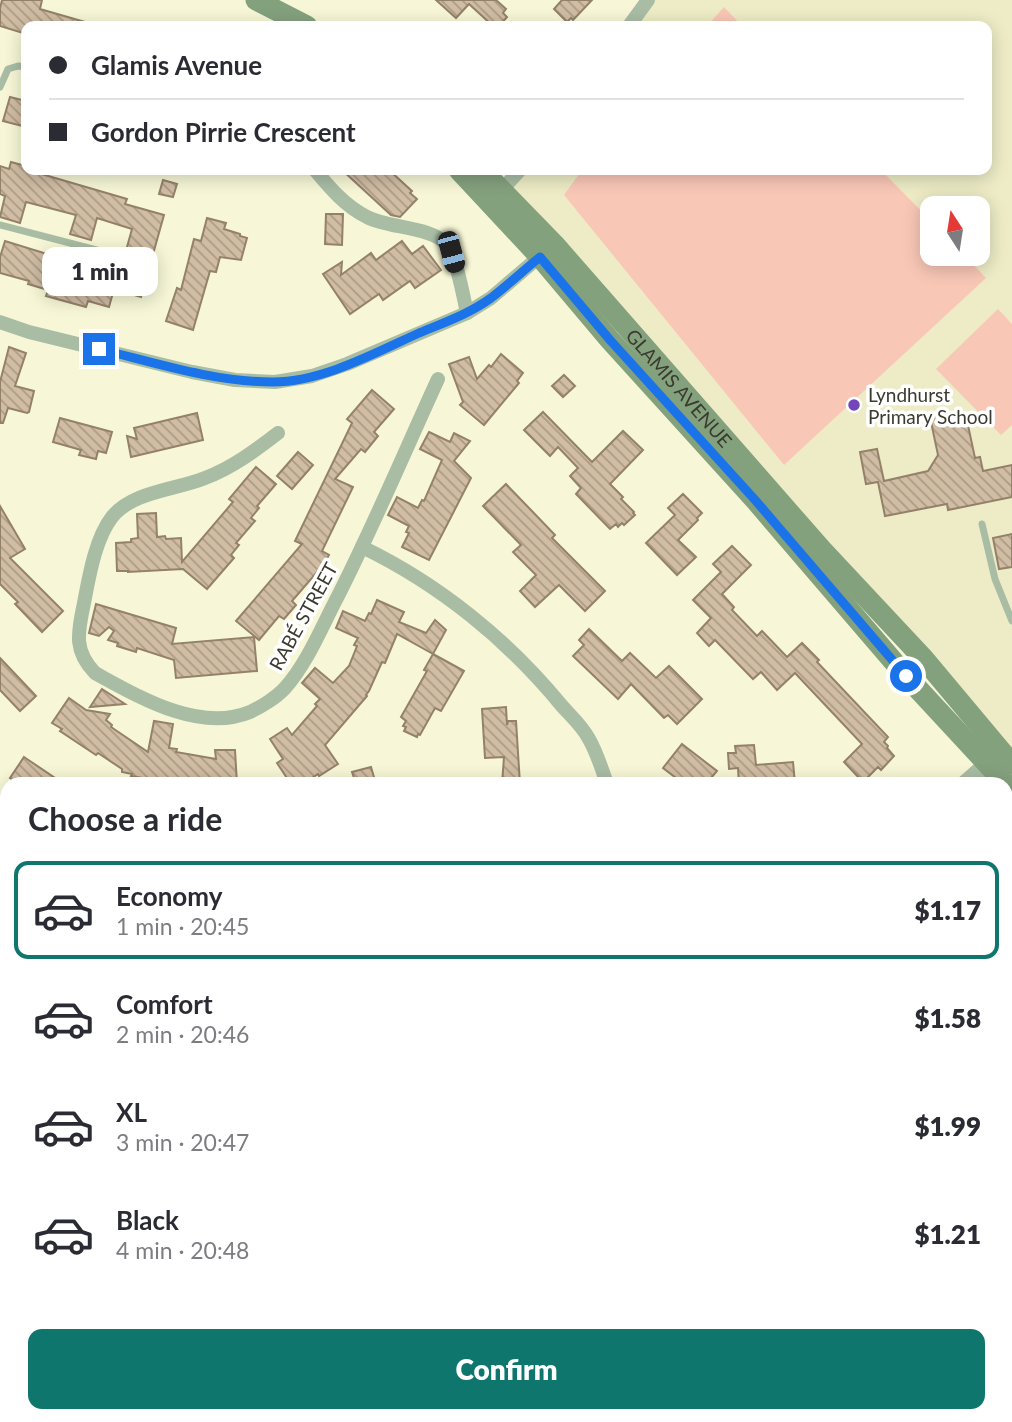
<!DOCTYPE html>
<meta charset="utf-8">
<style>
body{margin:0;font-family:Lato,sans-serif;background:#f7f7f7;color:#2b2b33;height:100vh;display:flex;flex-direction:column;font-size:26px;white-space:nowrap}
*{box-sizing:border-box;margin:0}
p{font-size:23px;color:#7c7c81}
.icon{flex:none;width:38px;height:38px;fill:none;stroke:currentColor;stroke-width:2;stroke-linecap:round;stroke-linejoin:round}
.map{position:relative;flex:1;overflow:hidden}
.panel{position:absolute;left:0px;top:777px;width:1013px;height:646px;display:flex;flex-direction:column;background:#fff;border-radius:21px 21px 0 0;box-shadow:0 4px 18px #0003}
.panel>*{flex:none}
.guide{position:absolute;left:21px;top:21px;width:971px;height:154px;border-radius:14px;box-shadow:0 4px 18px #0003;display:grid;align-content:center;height:154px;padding:0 28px;background:#fff}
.needle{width:46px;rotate:348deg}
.buttons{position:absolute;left:920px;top:196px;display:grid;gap:14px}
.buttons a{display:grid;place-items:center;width:70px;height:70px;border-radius:14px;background:#fff;box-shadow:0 4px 18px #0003;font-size:35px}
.end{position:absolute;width:32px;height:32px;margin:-16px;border:9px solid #1a73e8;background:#fff;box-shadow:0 0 0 4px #fff}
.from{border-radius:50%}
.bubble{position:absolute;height:49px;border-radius:14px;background:#fff;box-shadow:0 4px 18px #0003;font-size:23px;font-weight:800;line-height:49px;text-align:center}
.car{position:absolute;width:21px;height:42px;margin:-21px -10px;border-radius:9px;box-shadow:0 0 5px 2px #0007;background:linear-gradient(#222 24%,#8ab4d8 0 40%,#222 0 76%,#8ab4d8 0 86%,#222 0)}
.guide b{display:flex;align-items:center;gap:24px;height:66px;font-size:26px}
.guide b+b{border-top:2px solid #e1e1e2}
.guide i{width:18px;height:18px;background:#2b2b33}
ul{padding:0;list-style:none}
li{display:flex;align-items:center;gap:21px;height:98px;margin:0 14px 10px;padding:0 14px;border:4px solid transparent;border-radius:14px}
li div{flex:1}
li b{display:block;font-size:26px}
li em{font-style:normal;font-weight:800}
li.current{border-color:#0f766e}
li>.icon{width:63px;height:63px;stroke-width:1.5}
h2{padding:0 28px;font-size:32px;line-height:84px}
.cta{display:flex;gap:14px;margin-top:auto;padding:14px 28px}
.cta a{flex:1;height:80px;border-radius:14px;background:#0f766e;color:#fff;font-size:28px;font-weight:800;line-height:80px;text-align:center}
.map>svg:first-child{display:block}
.built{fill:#edecc6;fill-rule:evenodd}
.park{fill:#f9c7b6}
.building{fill:url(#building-back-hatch);stroke:#94816a;stroke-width:2}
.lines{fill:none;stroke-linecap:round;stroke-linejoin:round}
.service{stroke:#a9bda5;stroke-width:7}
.minor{stroke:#a9bda5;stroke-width:14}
.tertiary{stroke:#a9bda5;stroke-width:18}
.secondary{stroke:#84a17e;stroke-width:21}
.route{stroke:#1a73e8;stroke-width:9}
.poi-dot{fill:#7345bd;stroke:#fff;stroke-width:2.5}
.labels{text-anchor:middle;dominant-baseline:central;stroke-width:7;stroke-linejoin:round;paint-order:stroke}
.street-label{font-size:19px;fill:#3a3a2e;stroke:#fff}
.poi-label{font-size:19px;fill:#3a3a2e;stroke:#fff;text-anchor:start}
</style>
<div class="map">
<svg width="1012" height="1422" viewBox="0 0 1012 1422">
<defs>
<pattern id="building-back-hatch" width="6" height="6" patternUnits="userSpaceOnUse" patternTransform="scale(1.75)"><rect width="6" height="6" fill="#d1bda4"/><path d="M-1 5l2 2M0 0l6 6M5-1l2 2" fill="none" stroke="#ab9b86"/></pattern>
</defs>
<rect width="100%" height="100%" fill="#f7f7d7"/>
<!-- built -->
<path class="built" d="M652 0H1012V763L502 190 520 170H987V26H632ZM933 208H978V254H933Z"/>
<!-- park -->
<g class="park">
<polygon points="724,7 742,26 707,26"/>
<polygon points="582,170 881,170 933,223 933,254 963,254 986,278 784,465 564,195"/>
<polygon points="998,309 1012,324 1012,425 1001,435 936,369"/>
</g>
<!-- building -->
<g class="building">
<polygon points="2,0 42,0 40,9 85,22 84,26 26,26 26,34 0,26 0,8"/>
<polygon points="436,0 496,0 506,9 503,13 507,17 499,26 493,26 469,4 456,18"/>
<polygon points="562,0 592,0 573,20 571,18 567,22 554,9"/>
<polygon points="10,97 26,101 26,127 3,121"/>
<polygon points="11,162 26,166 26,170 38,170 38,173 127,199 125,204 164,215 141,297 114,289 109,307 88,301 86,307 46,296 48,290 28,284 29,281 0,273 0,257 5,241 60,258 59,265 78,271 92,274 94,268 119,276 132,229 97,218 91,240 70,234 76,215 26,202 20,223 0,217 5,196 0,194 0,166 9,169"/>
<polygon points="342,170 389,170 412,191 410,193 417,199 400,217 391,215"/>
<polygon points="163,180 177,184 173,197 159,194"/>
<polygon points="326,214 343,214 342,245 325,244"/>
<polygon points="207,218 226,223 224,229 240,234 240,236 247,238 241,260 220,257 216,272 210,271 193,330 166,321 177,288 181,290 194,239 201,241"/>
<polygon points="402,241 412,254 423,246 441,270 415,288 410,281 383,300 379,294 350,314 323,274 342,262 341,275 371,253 376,260"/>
<polygon points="9,347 26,353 15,386 34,391 29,412 27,413 8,408 3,423 0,423 0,382"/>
<polygon points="501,354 523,373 517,381 519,383 484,425 460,405 463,402 449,364 469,357 477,379 489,365 491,367"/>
<polygon points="564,375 575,386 563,397 552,386"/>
<polygon points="372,390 394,409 374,432 378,436 365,452 361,449 335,479 353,487 322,551 329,555 324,564 292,601 296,605 284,619 279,616 259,640 236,621 302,544 295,541 352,423 347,419"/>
<polygon points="959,411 960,417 966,416 975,458 980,457 983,471 1012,465 1012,497 948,510 947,504 885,516 878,482 866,484 860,452 877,449 884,481 928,471 938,455 930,417"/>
<polygon points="543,412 592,462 623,431 643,450 610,484 623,497 621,499 634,512 633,513 635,515 624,525 622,523 618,527 616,524 610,529 576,494 581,488 570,476 578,468 558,447 550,456 524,430"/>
<polygon points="197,413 203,440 131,457 127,436 137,439 134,428"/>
<polygon points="60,418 112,432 106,453 98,451 96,459 79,455 81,450 53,442"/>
<polygon points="429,432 450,442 454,433 470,441 454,461 471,478 429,560 402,547 409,533 406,532 409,526 388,515 397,497 418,508 422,500 424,501 442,460 420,449"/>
<polygon points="298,452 313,465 292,489 277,476"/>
<polygon points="256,467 276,484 257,506 259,508 251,518 255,521 236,543 239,545 231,555 234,558 207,589 183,569 128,572 128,571 117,571 116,543 131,542 131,539 138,538 137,514 156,513 157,537 165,536 166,539 181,538 182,562 233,502 229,499"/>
<polygon points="506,484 555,535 552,538 605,591 585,611 559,585 535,607 520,591 536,575 513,552 521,545 483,506"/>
<polygon points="683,494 702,513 697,518 698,520 678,540 696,557 677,575 646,543 675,515 668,508"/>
<polygon points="0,506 25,549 10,558 63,611 42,632 15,604 18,602 0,584"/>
<polygon points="1012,534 1012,567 999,569 993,538"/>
<polygon points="732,546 751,565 722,594 734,607 732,610 757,636 762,631 787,657 802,643 819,660 817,662 888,737 884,742 888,746 887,748 894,756 881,770 878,767 863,782 844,762 862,744 795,673 777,690 761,672 753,679 715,640 709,646 697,633 711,618 693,600 721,572 713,564"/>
<polygon points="377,600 404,612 399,622 426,633 435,620 446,630 433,654 397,634 385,663 382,662 369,691 366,695 367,696 325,745 338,764 319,776 318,774 303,784 291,784 277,763 283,759 270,739 287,728 292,735 317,706 315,704 320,699 302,683 315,668 333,683 349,666 357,646 354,645 358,638 336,628 343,611 365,621 369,613 371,614"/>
<polygon points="96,604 176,628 172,644 254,637 257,671 176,678 174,660 137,648 136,652 117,646 118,643 108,640 114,631 109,627 99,636 89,633"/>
<polygon points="589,629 622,661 630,653 656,678 669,666 702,699 677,724 668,715 664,718 631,684 618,699 573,656 584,645 579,640"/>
<polygon points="433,654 464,671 441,711 435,708 420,735 418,734 417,737 404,731 406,727 403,726 406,721 401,717 427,671 424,670"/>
<polygon points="0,658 36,696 20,711 0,690"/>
<polygon points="102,689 125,704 90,707"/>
<polygon points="69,698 86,710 110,714 106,720 112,725 111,727 148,752 154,721 173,724 169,748 177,749 176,752 216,759 215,750 235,750 237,784 177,784 131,776 132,774 122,772 122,769 98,753 96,755 60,731 62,729 52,723"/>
<polygon points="506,707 507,725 508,721 516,721 520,784 502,784 504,757 485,758 482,709"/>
<polygon points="682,744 717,771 706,784 684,784 663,768"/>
<polygon points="754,745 756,765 793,762 795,784 739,784 738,768 729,769 728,753 736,753 735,746"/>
<polygon points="24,757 64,784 19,784 10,778"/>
<polygon points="371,767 376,784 356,784 352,772"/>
</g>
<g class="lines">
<!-- service -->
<g class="service">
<polyline points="0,87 8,69 18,66 26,67"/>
<polyline points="0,225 108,253"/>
<polyline points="982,524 995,579 1012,621"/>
</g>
<!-- minor -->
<g class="minor">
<polyline points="629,26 648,0"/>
<path d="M315 170C330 188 345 206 367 217 387 228 434 227 447 245 457 259 463 295 467 313"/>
<polyline points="497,195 520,170"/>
<polyline points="0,322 29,332 192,372 235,380 275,382 312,376 347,364 467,313 491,298 545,252"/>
<path d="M278 433C256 450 232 468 205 478 176 490 133 491 112 517 95 539 89 577 84 603 78 632 73 650 95 673 139 697 199 733 250 712 261 707 277 697 285 688 308 662 322 626 338 596 374 525 405 451 438 379"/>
<path d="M362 547C439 584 508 640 562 706 571 716 583 727 589 739 597 753 602 769 607 784"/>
<polyline points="0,888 7,910"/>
<polyline points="1006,1297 1012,1293"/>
<polyline points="226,1416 229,1422"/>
<polyline points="389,1422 391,1416"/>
<polyline points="805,1422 815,1416"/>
</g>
<!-- tertiary -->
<g class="tertiary">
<polyline points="965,784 997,756"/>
<polyline points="0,989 7,987"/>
</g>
<!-- secondary -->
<g class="secondary">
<polyline points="256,0 307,26"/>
<polyline points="459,170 540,257 610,340 756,501 906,676 1006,784"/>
<path id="s1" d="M482 170 554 244 822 550 924 659 1012 764"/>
</g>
</g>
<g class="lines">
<!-- route -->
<path class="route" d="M99 349C156 363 214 382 273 382 322 382 375 353 419 333 443 323 469 314 491 298 508 285 524 270 540 257L610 340 756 501 906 676"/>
</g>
<!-- markers -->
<circle class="poi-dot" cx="854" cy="405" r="7"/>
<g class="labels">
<!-- street labels -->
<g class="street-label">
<text stroke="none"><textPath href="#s1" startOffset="294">GLAMIS AVENUE</textPath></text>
<text transform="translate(303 616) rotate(-61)">RABÉ STREET</text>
</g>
<!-- poi labels -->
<g class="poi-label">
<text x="868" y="394">Lyndhurst<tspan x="868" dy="22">Primary School</tspan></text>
</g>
</g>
</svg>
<div class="buttons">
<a><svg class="needle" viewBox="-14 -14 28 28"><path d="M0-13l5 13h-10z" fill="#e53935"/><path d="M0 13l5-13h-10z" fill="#7c7c81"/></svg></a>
</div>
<i class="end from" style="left:906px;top:676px"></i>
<i class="end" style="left:99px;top:349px"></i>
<div class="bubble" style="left:42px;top:247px;width:116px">1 min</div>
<i class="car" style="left:451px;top:252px;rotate:165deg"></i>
<div class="guide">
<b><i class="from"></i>Glamis Avenue</b>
<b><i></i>Gordon Pirrie Crescent</b>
</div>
<section class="panel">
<h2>Choose a ride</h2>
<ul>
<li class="current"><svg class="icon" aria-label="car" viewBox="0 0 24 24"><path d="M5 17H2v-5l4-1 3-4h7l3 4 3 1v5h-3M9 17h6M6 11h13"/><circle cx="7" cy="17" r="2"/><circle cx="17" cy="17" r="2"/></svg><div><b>Economy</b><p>1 min · 20:45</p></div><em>$1.17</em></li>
<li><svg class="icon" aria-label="car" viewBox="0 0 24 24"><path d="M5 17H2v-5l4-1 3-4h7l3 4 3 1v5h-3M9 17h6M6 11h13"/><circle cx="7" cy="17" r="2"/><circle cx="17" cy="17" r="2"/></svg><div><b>Comfort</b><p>2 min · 20:46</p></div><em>$1.58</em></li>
<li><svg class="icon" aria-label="car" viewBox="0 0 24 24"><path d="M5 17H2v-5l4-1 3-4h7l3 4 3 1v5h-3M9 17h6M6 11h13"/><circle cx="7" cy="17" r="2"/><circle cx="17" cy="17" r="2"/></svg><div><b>XL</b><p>3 min · 20:47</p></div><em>$1.99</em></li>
<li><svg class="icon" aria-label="car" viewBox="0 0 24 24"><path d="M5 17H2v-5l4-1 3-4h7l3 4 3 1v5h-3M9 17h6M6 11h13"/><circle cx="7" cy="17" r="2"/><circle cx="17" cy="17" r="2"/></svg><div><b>Black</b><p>4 min · 20:48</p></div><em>$1.21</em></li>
</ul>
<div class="cta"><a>Confirm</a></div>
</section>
</div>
